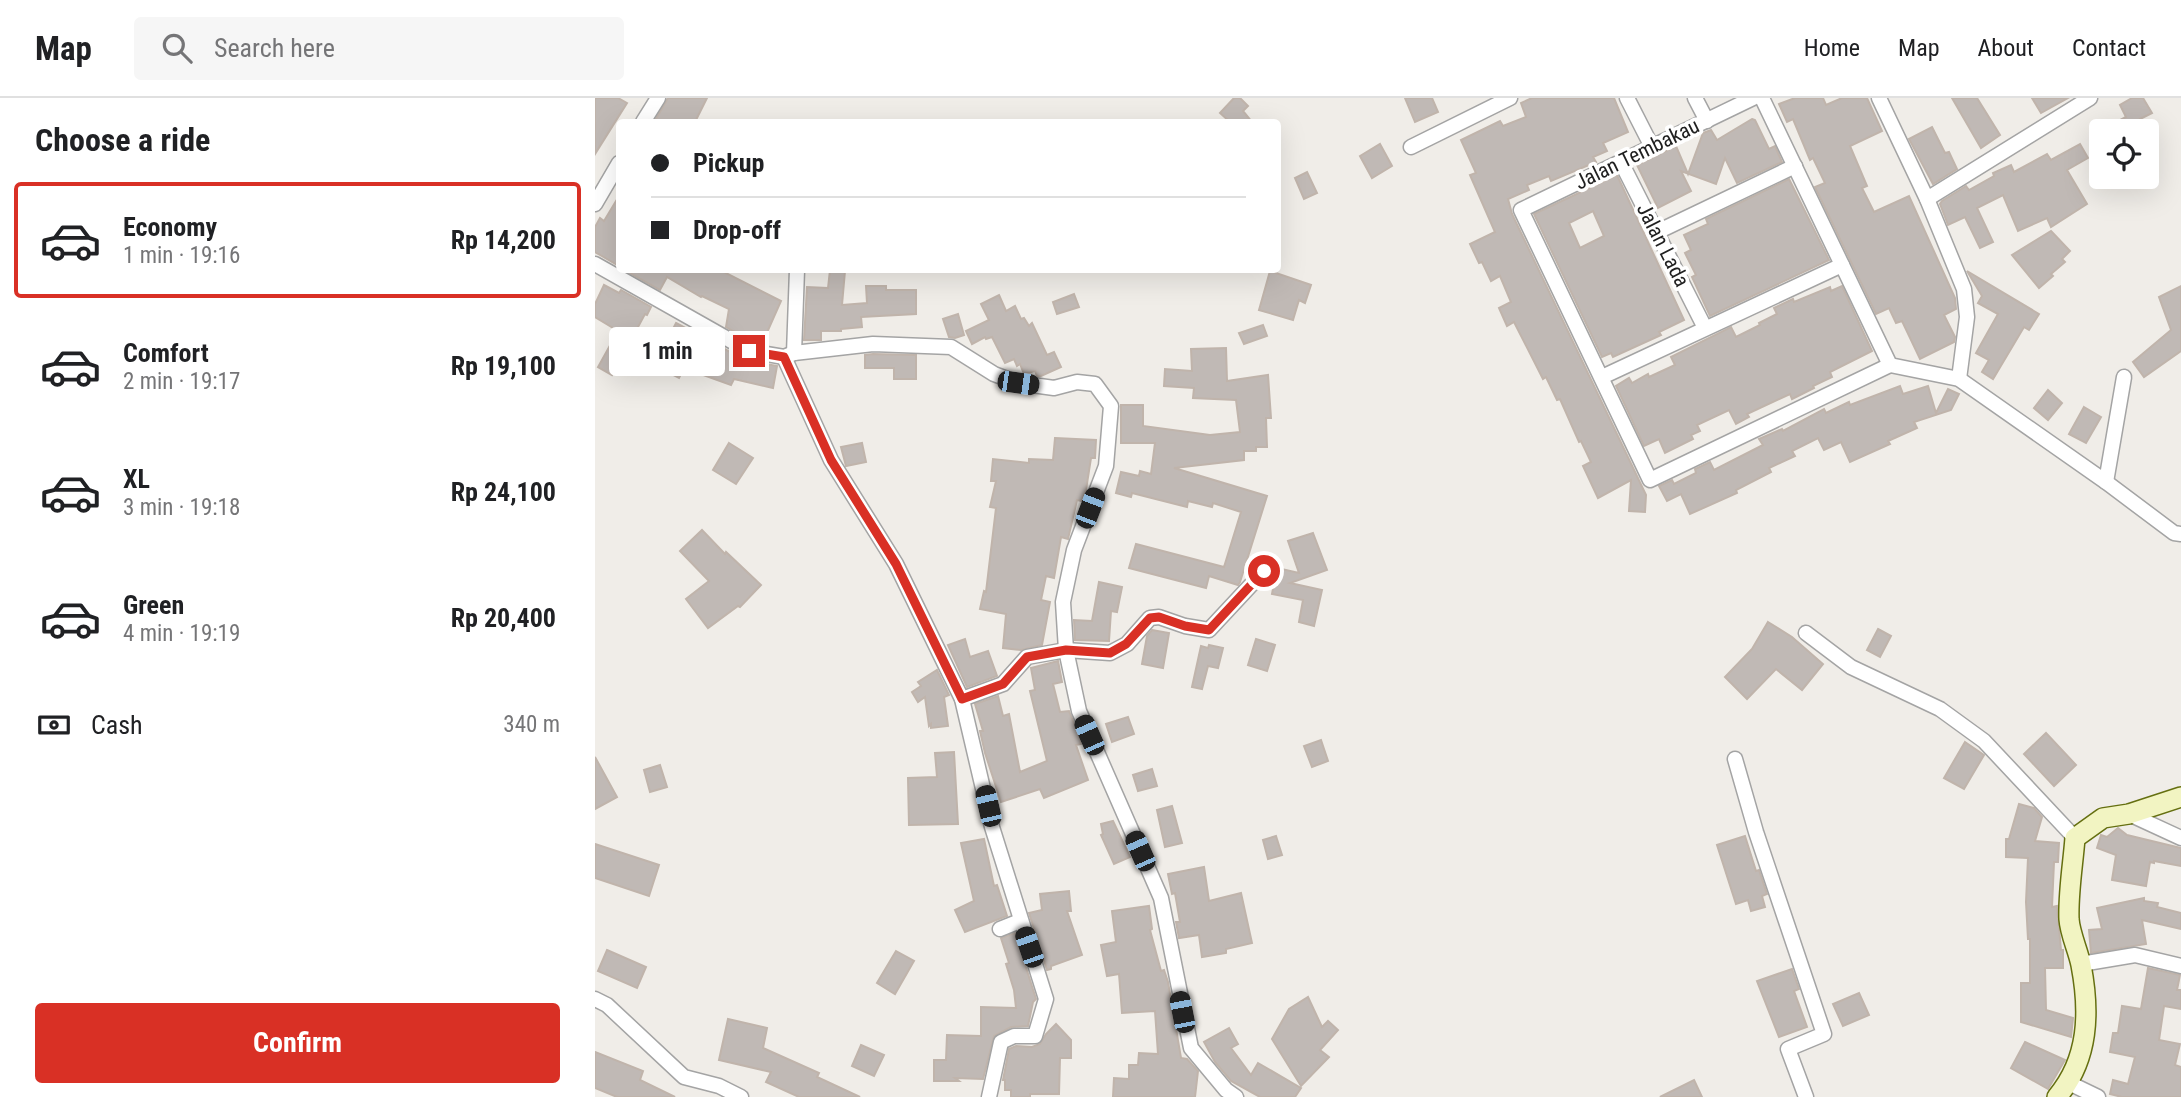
<!DOCTYPE html>
<meta charset="utf-8">
<style>
body{margin:0;font-family:"Roboto Condensed",sans-serif;background:#f6f6f6;color:#202124;height:100vh;display:flex;flex-direction:column;font-size:26px;white-space:nowrap}
*{box-sizing:border-box;margin:0}
p{font-size:23px;color:#757577}
.icon{flex:none;width:38px;height:38px;fill:none;stroke:currentColor;stroke-width:2;stroke-linecap:round;stroke-linejoin:round}
.map{position:relative;flex:1;overflow:hidden}
.panel{display:flex;flex-direction:column;background:#fff;width:595px}
.panel>*{flex:none}
.top-card{position:absolute;left:21px;top:21px;width:665px;height:154px;border-radius:7px;box-shadow:0 7px 28px #0002;display:grid;align-content:center;height:154px;padding:0 35px;background:#fff}
.controls{position:absolute;left:1494px;top:21px;display:grid;gap:14px}
.controls a{display:grid;place-items:center;width:70px;height:70px;border-radius:7px;background:#fff;box-shadow:0 7px 28px #0002;font-size:35px}
.end{position:absolute;width:32px;height:32px;margin:-16px;border:9px solid #d93025;background:#fff;box-shadow:0 0 0 4px #fff}
.from{border-radius:50%}
.bubble{position:absolute;height:49px;border-radius:7px;background:#fff;box-shadow:0 7px 28px #0002;font-size:23px;font-weight:700;line-height:49px;text-align:center}
.car{position:absolute;width:21px;height:42px;margin:-21px -10px;border-radius:9px;box-shadow:0 0 5px 2px #0007;background:linear-gradient(#222 24%,#8ab4d8 0 40%,#222 0 76%,#8ab4d8 0 86%,#222 0)}
.top-card b{display:flex;align-items:center;gap:24px;height:66px;font-size:26px}
.top-card b+b{border-top:2px solid #e0e0e0}
.top-card i{width:18px;height:18px;background:#202124}
ul{padding:0;list-style:none}
li{display:flex;align-items:center;gap:21px;height:116px;margin:0 14px 10px;padding:0 21px;border:4px solid transparent;border-radius:7px}
li div{flex:1}
li b{display:block;font-size:26px}
li em{font-style:normal;font-weight:700}
li.current{border-color:#d93025}
li>.icon{width:63px;height:63px;stroke-width:1.5}
h2{padding:0 35px;font-size:32px;line-height:84px}
.pay{display:flex;align-items:center;gap:18px;height:77px;padding:0 35px;font-size:26px}
.pay p{margin-inline-start:auto}
.cta{display:flex;gap:14px;margin-top:auto;padding:14px 35px}
.cta a{flex:1;height:80px;border-radius:7px;background:#d93025;color:#fff;font-size:28px;font-weight:700;line-height:80px;text-align:center}
header{display:flex;align-items:center;gap:42px;box-sizing:border-box;height:98px;padding:0 35px;background:#fff;border-bottom:2px solid #e0e0e0}
header strong{font-size:33px}
nav{display:flex;gap:38px;margin-inline-start:auto;font-size:24px}
.search{width:490px;height:63px;background:#f6f6f6;display:flex;align-items:center;gap:18px;box-sizing:border-box;padding:0 24px;border-radius:7px;color:#757577;font-size:26px}
main{display:flex;flex:1;min-height:0}
.map>svg:first-child{display:block}
.building{fill:#c0b9b5;stroke:#c0b4ab;stroke-width:2;fill-rule:evenodd}
.lines{fill:none;stroke-linecap:round;stroke-linejoin:round}
.street-casing{stroke:#a4a4a4;stroke-width:17}
.secondary-casing{stroke:#656f10;stroke-width:22}
.street{stroke:#fff;stroke-width:14}
.secondary{stroke:#f2f4c2;stroke-width:19}
.route{stroke:#d93025;stroke-width:9}
.labels{text-anchor:middle;dominant-baseline:central;stroke-width:7;stroke-linejoin:round;paint-order:stroke}
.street-label{font-size:21px;fill:#202020;stroke:#fff}
</style>
<header>
<strong>Map</strong>
<div class="search"><svg class="icon" aria-label="search" viewBox="0 0 24 24"><circle cx="10" cy="10" r="6"/><path d="M15 15l6 6"/></svg>Search here</div>
<nav><a>Home</a><a>Map</a><a>About</a><a>Contact</a></nav>
</header>
<main>
<section class="panel">
<h2>Choose a ride</h2>
<ul>
<li class="current"><svg class="icon" aria-label="car" viewBox="0 0 24 24"><path d="M5 17H2v-5l4-1 3-4h7l3 4 3 1v5h-3M9 17h6M6 11h13"/><circle cx="7" cy="17" r="2"/><circle cx="17" cy="17" r="2"/></svg><div><b>Economy</b><p>1 min · 19:16</p></div><em>Rp 14,200</em></li>
<li><svg class="icon" aria-label="car" viewBox="0 0 24 24"><path d="M5 17H2v-5l4-1 3-4h7l3 4 3 1v5h-3M9 17h6M6 11h13"/><circle cx="7" cy="17" r="2"/><circle cx="17" cy="17" r="2"/></svg><div><b>Comfort</b><p>2 min · 19:17</p></div><em>Rp 19,100</em></li>
<li><svg class="icon" aria-label="car" viewBox="0 0 24 24"><path d="M5 17H2v-5l4-1 3-4h7l3 4 3 1v5h-3M9 17h6M6 11h13"/><circle cx="7" cy="17" r="2"/><circle cx="17" cy="17" r="2"/></svg><div><b>XL</b><p>3 min · 19:18</p></div><em>Rp 24,100</em></li>
<li><svg class="icon" aria-label="car" viewBox="0 0 24 24"><path d="M5 17H2v-5l4-1 3-4h7l3 4 3 1v5h-3M9 17h6M6 11h13"/><circle cx="7" cy="17" r="2"/><circle cx="17" cy="17" r="2"/></svg><div><b>Green</b><p>4 min · 19:19</p></div><em>Rp 20,400</em></li>
</ul>
<div class="pay"><svg class="icon" aria-label="cash" viewBox="0 0 24 24"><path d="M3 7h18v10H3z"/><circle cx="12" cy="12" r="2"/></svg>Cash<p>340 m</p></div>
<div class="cta"><a>Confirm</a></div>
</section>
<div class="map">
<svg width="1586" height="999" viewBox="0 0 1586 999">
<rect width="100%" height="100%" fill="#f0ede8"/>
<!-- building -->
<g class="building">
<polygon points="0,0 23,0 32,5 0,56"/>
<polygon points="73,0 112,0 100,24 59,24"/>
<polygon points="639,0 645,0 653,8 648,13 657,24 635,24 625,15"/>
<polygon points="810,0 837,0 843,14 820,24"/>
<polygon points="937,0 1019,0 1033,34 1008,45 1012,53 998,59 1001,64 956,83 954,78 932,87 934,92 913,101 917,116 1051,397 1050,414 1034,413 1036,382 1003,400 988,368 996,364 986,343 984,344 965,301 962,302 951,279 948,281 919,224 912,228 904,210 916,204 905,178 896,183 887,164 884,165 875,146 900,134 875,77 881,75 866,42 905,23 908,28 931,19 926,5"/>
<polygon points="1200,0 1228,0 1231,7 1247,0 1272,0 1287,33 1255,48 1272,88 1267,90 1279,114 1314,98 1360,200 1361,211 1349,217 1360,239 1359,244 1325,261 1307,223 1301,225 1294,210 1281,216 1220,89 1230,85 1218,60 1215,62 1198,21 1192,24 1184,6"/>
<polygon points="1357,0 1382,0 1405,37 1386,50"/>
<polygon points="1437,0 1473,0 1446,15"/>
<polygon points="1537,0 1548,0 1557,15 1545,21 1552,33 1504,33 1531,19 1525,7"/>
<polygon points="1157,21 1160,22 1174,51 1180,48 1187,64 1142,85 1130,60 1121,86 1086,73 1096,93 1063,110 1042,67 1081,48 1093,76 1108,35 1116,32 1122,42"/>
<polygon points="1337,29 1350,55 1354,54 1362,71 1338,86 1314,41"/>
<polygon points="785,46 797,68 777,80 765,58"/>
<polygon points="1485,46 1493,60 1472,72 1492,106 1456,129 1452,120 1423,133 1408,97 1382,110 1398,144 1385,150 1370,119 1353,127 1345,106 1347,103 1371,88 1374,92 1399,78 1398,75 1416,67 1419,74 1452,56 1456,62"/>
<polygon points="712,74 722,95 709,101 700,80"/>
<path d="M1022 77 1089 222 1064 234 1066 237 1018 259 1016 255 1007 259 939 116ZM998 113 1009 138 985 150 974 125Z"/>
<polygon points="1194,81 1234,162 1115,218 1097,179 1101,177 1090,155 1096,152 1089,137 1113,126 1111,121"/>
<polygon points="24,98 24,168 0,154 0,129 5,120 9,123"/>
<polygon points="1456,133 1475,153 1467,161 1470,164 1456,176 1458,178 1444,190 1417,157"/>
<polygon points="36,172 125,172 186,203 170,239 172,240 169,246 157,244 131,229 134,211 107,198 106,199 72,179 65,192 35,175"/>
<polygon points="235,172 250,173 247,207 272,205 271,188 291,188 291,192 321,192 321,216 266,219 267,229 246,231 246,233 226,233 226,242 209,242 212,189 233,190"/>
<polygon points="675,173 716,187 710,205 704,202 698,222 664,212"/>
<polygon points="1372,173 1444,216 1434,232 1429,229 1398,281 1387,274 1394,262 1381,255 1403,216 1383,205 1387,198"/>
<polygon points="9,187 24,195 26,192 56,209 52,217 50,216 17,277 3,269 23,233 0,219 0,206"/>
<polygon points="1247,188 1277,253 1235,274 1237,279 1218,288 1219,290 1197,301 1195,296 1152,316 1154,319 1141,326 1134,312 1102,327 1105,333 1096,337 1098,341 1070,355 1064,341 1049,348 1021,288 1034,280 1037,285 1053,276 1054,279 1080,267 1076,259 1136,229 1141,239 1165,227 1164,225 1182,216 1179,210 1198,201 1199,204 1235,189 1236,193"/>
<polygon points="1586,188 1586,253 1549,279 1538,264 1576,232 1564,199"/>
<polygon points="479,196 484,209 462,216 458,204"/>
<polygon points="404,197 411,213 420,208 426,221 429,220 434,228 437,225 452,257 459,254 466,269 446,278 442,278 440,273 429,276 425,266 422,268 419,261 410,265 397,239 391,241 390,239 377,246 371,233 394,222 386,206"/>
<polygon points="363,216 369,237 360,240 354,239 348,221"/>
<polygon points="81,225 150,262 182,268 178,290 139,281 136,287 89,270 84,280 59,267"/>
<polygon points="668,227 672,238 649,246 644,235"/>
<polygon points="631,250 632,283 673,277 676,320 671,320 672,349 661,349 661,353 649,353 649,362 579,370 672,398 645,484 643,487 614,478 611,490 534,470 541,446 629,469 646,414 618,405 617,409 593,403 592,409 537,395 536,399 521,395 526,374 544,378 545,373 556,376 560,345 526,345 526,307 548,307 548,328 615,337 645,334 641,302 598,300 599,290 569,288 570,271 597,273 596,251"/>
<polygon points="278,256 321,257 321,281 299,281 299,270 270,270 270,257"/>
<polygon points="1305,288 1308,296 1333,288 1341,315 1353,291 1364,296 1356,312 1319,324 1322,330 1293,343 1295,346 1255,364 1246,344 1229,352 1223,340 1197,353 1200,358 1174,370 1176,374 1141,392 1142,395 1095,416 1086,396 1072,403 1064,388 1077,382 1079,386 1101,375 1100,371 1115,364 1119,372 1168,347 1164,341 1187,331 1188,333 1229,311 1231,315 1254,304 1255,307"/>
<polygon points="1453,292 1467,305 1453,322 1439,310"/>
<polygon points="1489,309 1506,319 1491,345 1474,336"/>
<polygon points="460,340 501,342 500,360 496,360 491,392 487,403 482,402 473,441 466,439 459,480 451,478 446,502 455,504 447,547 426,552 408,550 411,516 385,511 389,493 391,494 401,410 395,409 401,383 396,383 398,361 434,365 434,361 458,362"/>
<polygon points="134,345 158,360 141,386 118,372"/>
<polygon points="267,345 271,364 251,368 246,349"/>
<polygon points="107,432 130,456 131,454 166,487 145,509 143,508 113,530 91,501 114,483 85,453"/>
<polygon points="718,435 732,472 695,485 727,492 719,528 704,524 708,502 677,496 682,470 704,475 693,443"/>
<polygon points="504,484 527,489 522,514 516,513 514,543 480,542 479,522 497,523"/>
<polygon points="1173,524 1197,539 1228,566 1207,592 1181,571 1152,601 1130,579 1157,551"/>
<polygon points="1283,531 1296,538 1285,559 1272,552"/>
<polygon points="557,532 574,535 568,570 547,566 552,538"/>
<polygon points="370,541 375,559 393,553 402,578 372,589 353,547"/>
<polygon points="661,541 680,547 672,573 653,567"/>
<polygon points="614,547 628,550 623,570 613,568 607,591 597,589 606,548 613,550"/>
<polygon points="463,563 467,584 458,586 465,614 474,613 485,640 486,646 481,647 493,682 449,700 445,691 406,704 390,655 385,633 388,633 380,606 403,598 408,618 414,616 425,674 452,663 435,593 440,592 436,570"/>
<polygon points="342,572 354,597 349,599 353,628 336,630 336,626 334,628 330,599 323,604 317,594 326,588 323,584"/>
<polygon points="533,619 539,636 517,644 511,626"/>
<polygon points="1451,635 1481,667 1459,688 1429,656"/>
<polygon points="726,642 733,663 717,669 709,648"/>
<polygon points="1370,644 1389,657 1369,691 1349,680"/>
<polygon points="359,654 363,726 314,727 313,680 342,679 340,655"/>
<polygon points="0,659 22,699 0,711"/>
<polygon points="65,667 72,689 55,694 49,672"/>
<polygon points="557,671 562,688 543,693 538,677"/>
<polygon points="1424,706 1439,710 1447,719 1440,743 1464,745 1463,764 1459,764 1457,809 1462,808 1466,852 1468,852 1468,870 1450,870 1451,912 1478,920 1476,939 1426,924 1426,885 1435,885 1435,841 1433,841 1431,804 1433,760 1411,759 1411,741 1414,741"/>
<polygon points="577,708 587,745 570,749 562,712"/>
<polygon points="518,723 535,759 519,766 506,737 508,736 506,726"/>
<polygon points="1523,730 1532,737 1586,750 1586,768 1559,763 1559,765 1555,764 1551,788 1517,782 1521,757 1502,750 1506,737 1512,739"/>
<polygon points="681,738 687,757 673,761 668,742"/>
<polygon points="1150,738 1161,773 1164,772 1172,796 1167,798 1170,809 1156,813 1153,802 1141,806 1122,747"/>
<polygon points="389,741 399,788 402,787 412,818 370,834 360,812 379,803 366,745"/>
<polygon points="0,746 64,767 54,798 0,780"/>
<polygon points="609,769 614,803 646,795 657,845 631,851 631,855 607,859 604,837 584,840 581,824 585,824 580,795 577,796 573,776"/>
<polygon points="474,793 476,813 472,813 487,857 456,868 456,871 452,872 434,815 447,812 445,796"/>
<polygon points="1549,800 1549,803 1563,805 1562,809 1586,815 1586,831 1547,822 1551,846 1496,855 1494,832 1507,831 1502,810"/>
<polygon points="554,808 557,831 555,832 566,873 569,872 573,884 586,960 592,961 603,973 600,999 518,999 519,980 534,981 534,967 543,967 544,955 563,956 560,913 527,915 524,876 512,878 506,847 521,844 517,813"/>
<polygon points="420,835 441,901 438,904 433,928 416,929 399,938 388,981 360,980 364,983 339,983 339,962 351,962 352,937 386,938 386,909 421,910 419,892 411,866 414,865 406,840"/>
<polygon points="12,852 51,869 42,890 3,873"/>
<polygon points="301,853 319,863 300,896 282,885"/>
<polygon points="1553,870 1585,877 1582,892 1586,892 1586,911 1569,908 1564,942 1585,946 1580,967 1586,969 1586,999 1527,999 1515,996 1518,982 1533,986 1540,959 1515,954 1518,935 1523,935 1527,908 1546,911"/>
<polygon points="1197,871 1204,891 1199,893 1212,929 1184,939 1162,883"/>
<polygon points="1264,895 1274,917 1248,928 1238,906"/>
<polygon points="713,899 727,929 733,923 743,932 725,952 734,959 706,988 677,941 694,911"/>
<polygon points="133,921 172,930 168,950 224,975 222,979 265,999 204,999 171,984 176,974 124,962"/>
<polygon points="461,926 476,942 476,960 465,960 464,996 435,996 435,999 416,999 416,992 410,992 410,982 408,982 414,951 421,948 437,949 445,946 451,936"/>
<polygon points="634,930 643,946 636,950 656,977 663,965 706,990 700,999 665,999 636,983 620,964 609,944"/>
<polygon points="1430,944 1470,962 1453,991 1416,970"/>
<polygon points="266,947 289,957 279,978 257,968"/>
<polygon points="0,954 48,973 45,982 80,999 22,999 0,990"/>
<polygon points="1099,982 1107,999 1065,999"/>
</g>
<g class="lines">
<!-- street casing -->
<g class="street-casing">
<g id="street">
<polyline points="1032,0 1057,49"/>
<polyline points="1100,0 1112,23"/>
<polyline points="1158,0 926,112 1055,382 1295,267"/>
<polyline points="1167,0 1295,267 1364,281 1511,384 1579,435 1586,436"/>
<polyline points="1284,0 1332,101 1369,191 1372,219 1364,281"/>
<polyline points="48,24 63,0"/>
<polyline points="816,49 915,0"/>
<polyline points="1026,64 1110,230"/>
<polyline points="1332,101 1495,0"/>
<polyline points="0,106 24,65"/>
<polyline points="1062,134 1200,68"/>
<polyline points="0,166 154,253 189,259 199,255 278,246 356,249 399,276 423,285 459,290 482,284 500,286 516,308 511,368 479,452 468,504 471,552 484,613 566,800 596,950 631,992 641,999"/>
<polyline points="199,255 202,172"/>
<polyline points="189,259 236,362 301,466 367,601 397,729 451,901 440,938 419,938 406,944 394,999"/>
<polyline points="1007,279 1247,167"/>
<polyline points="1511,384 1529,279"/>
<polyline points="1211,535 1256,569 1345,611 1389,643 1480,740"/>
<polyline points="367,601 408,586 432,559 471,552 515,555 532,546 555,520 564,519 590,528 614,532 669,473"/>
<polyline points="1140,661 1161,734 1229,936 1193,951 1211,999"/>
<polyline points="1534,716 1586,740"/>
<polyline points="405,831 425,823"/>
<polyline points="1486,866 1540,857 1586,868"/>
<polyline points="0,901 12,907 89,979 124,988 146,999"/>
<polyline points="1474,985 1503,999"/>
</g>
</g>
<!-- secondary casing -->
<g class="secondary-casing">
<path id="secondary" d="M1462 999C1494 961 1495 914 1486 867 1483 852 1475 836 1474 821 1473 795 1478 766 1480 740L1508 720 1534 716 1586 699"/>
</g>
<!-- street -->
<use href="#street" class="street"/>
<!-- secondary -->
<use href="#secondary" class="secondary"/>
</g>
<g class="lines">
<!-- route -->
<polyline class="route" points="154,253 189,259 236,362 301,466 367,601 408,586 432,559 471,552 515,555 531,546 555,520 564,519 590,528 614,532 669,473"/>
</g>
<g class="labels">
<!-- street labels -->
<g class="street-label">
<text transform="translate(1042 56) rotate(-26)">Jalan Tembakau</text>
<text transform="translate(1068 147) rotate(63)">Jalan Lada</text>
</g>
</g>
</svg>
<div class="controls">
<a><svg class="icon" aria-label="locate" viewBox="0 0 24 24"><circle cx="12" cy="12" r="6"/><path d="M12 2v4M12 18v4M2 12h4M18 12h4"/></svg></a>
</div>
<i class="end from" style="left:669px;top:473px"></i>
<i class="end" style="left:154px;top:253px"></i>
<div class="bubble" style="left:14px;top:229px;width:116px">1 min</div>
<i class="car" style="left:423px;top:285px;rotate:98deg"></i>
<i class="car" style="left:495px;top:410px;rotate:21deg"></i>
<i class="car" style="left:494px;top:637px;rotate:336deg"></i>
<i class="car" style="left:393px;top:708px;rotate:347deg"></i>
<i class="car" style="left:545px;top:753px;rotate:336deg"></i>
<i class="car" style="left:434px;top:849px;rotate:341deg"></i>
<i class="car" style="left:587px;top:914px;rotate:349deg"></i>
<div class="top-card">
<b><i class="from"></i>Pickup</b>
<b><i></i>Drop-off</b>
</div>
</div>
</main>
